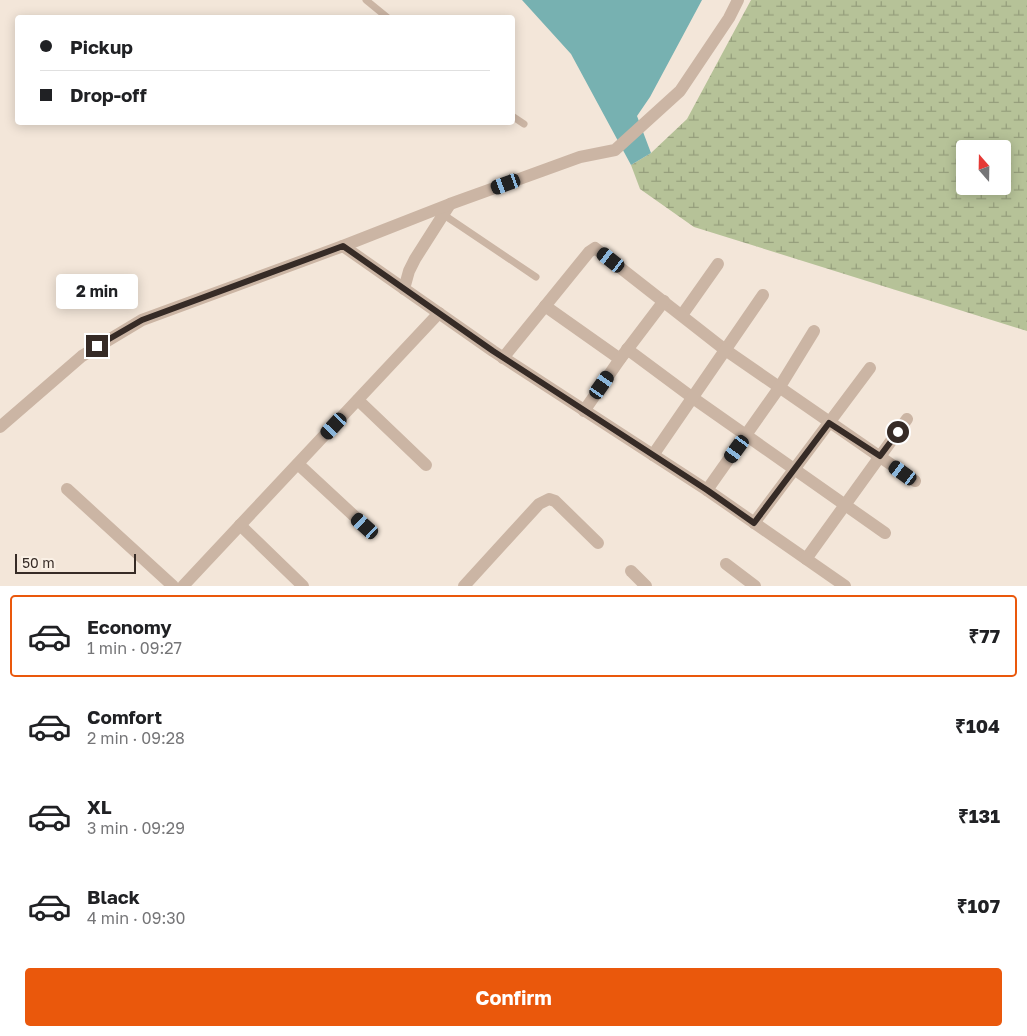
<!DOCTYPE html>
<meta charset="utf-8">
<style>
body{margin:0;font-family:"Golos Text",sans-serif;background:#f6f6f6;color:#202124;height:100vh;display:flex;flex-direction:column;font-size:19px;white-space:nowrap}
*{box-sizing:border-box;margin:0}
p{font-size:16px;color:#757577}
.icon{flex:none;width:28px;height:28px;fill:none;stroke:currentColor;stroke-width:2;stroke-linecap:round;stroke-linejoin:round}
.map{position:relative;height:586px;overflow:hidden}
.side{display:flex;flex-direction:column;background:#fff;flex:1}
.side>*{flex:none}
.guide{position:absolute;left:15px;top:15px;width:500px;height:110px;border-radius:5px;box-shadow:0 2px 12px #0003;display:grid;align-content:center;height:110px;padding:0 25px;background:#fff}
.needle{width:32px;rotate:340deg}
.tools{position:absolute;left:956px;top:140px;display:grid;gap:10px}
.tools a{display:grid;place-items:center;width:55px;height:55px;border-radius:5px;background:#fff;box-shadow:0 2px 12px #0003;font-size:25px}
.scale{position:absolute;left:15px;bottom:12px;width:121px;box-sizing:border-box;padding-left:5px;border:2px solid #362b26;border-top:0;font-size:14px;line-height:18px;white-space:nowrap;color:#362b26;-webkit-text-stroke:4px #faf0e5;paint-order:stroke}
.end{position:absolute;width:22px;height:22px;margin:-11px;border:6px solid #362b26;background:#fff;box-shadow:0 0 0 2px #fff}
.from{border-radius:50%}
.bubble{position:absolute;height:35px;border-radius:5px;background:#fff;box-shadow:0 2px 12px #0003;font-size:16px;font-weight:700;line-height:35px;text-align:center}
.car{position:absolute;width:15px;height:30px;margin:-15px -8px;border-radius:6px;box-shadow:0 0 4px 1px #0007;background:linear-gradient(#222 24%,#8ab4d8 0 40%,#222 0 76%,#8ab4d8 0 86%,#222 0)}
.guide b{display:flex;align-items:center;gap:18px;height:48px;font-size:19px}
.guide b+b{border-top:1px solid #e0e0e0}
.guide i{width:12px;height:12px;background:#202124}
ul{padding:9px 0 0;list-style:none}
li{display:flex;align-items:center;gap:15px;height:82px;margin:0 10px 8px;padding:0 15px;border:2px solid transparent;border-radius:5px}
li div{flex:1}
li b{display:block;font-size:19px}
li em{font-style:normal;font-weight:700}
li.active{border-color:#ea580c}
li>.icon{width:45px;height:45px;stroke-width:1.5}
.primary-button{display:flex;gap:10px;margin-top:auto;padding:10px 25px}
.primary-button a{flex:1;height:58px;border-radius:5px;background:#ea580c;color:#fff;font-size:20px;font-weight:700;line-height:58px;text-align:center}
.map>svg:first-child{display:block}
.wetland{fill:url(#wetland-marsh);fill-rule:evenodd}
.water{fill:#77b1b1}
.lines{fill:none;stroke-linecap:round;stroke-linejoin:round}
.lane{stroke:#cbb5a4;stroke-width:7}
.street{stroke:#cbb5a4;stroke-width:12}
.route{stroke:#362b26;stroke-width:6}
</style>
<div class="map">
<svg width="1027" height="586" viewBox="0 0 1027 586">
<defs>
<pattern id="wetland-marsh" width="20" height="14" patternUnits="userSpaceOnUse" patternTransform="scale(1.25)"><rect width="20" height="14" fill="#b6c298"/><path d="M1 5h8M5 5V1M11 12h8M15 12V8" fill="none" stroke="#959e7c"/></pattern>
</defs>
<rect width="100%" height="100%" fill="#f3e6d9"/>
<!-- wetland -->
<path class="wetland" d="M751 0H1027V331L694 227 640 189 631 165 651 153 687 119ZM965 149H1002V186H965Z"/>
<!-- water -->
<polygon class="water" points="522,0 702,0 650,97 637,116 651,153 631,165 571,54"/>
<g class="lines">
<!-- lane -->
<g class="lane">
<polyline points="366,0 388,18"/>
<polyline points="512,116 524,124"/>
<polyline points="444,215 536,277"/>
</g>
<!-- street -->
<g class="street">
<polyline points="343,246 493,351 707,490 845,586"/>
<polyline points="404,289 409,271 415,259 450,204"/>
<polyline points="545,306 620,359"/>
<polyline points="682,315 718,264"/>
<polyline points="627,349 693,398 885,533"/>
<polyline points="503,358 589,252 595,248 724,349 915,481"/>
<polyline points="358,400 426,465"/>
<polyline points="584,411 620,359 664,301"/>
<polyline points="0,427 82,356 142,320 343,246 450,204 580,157 615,150 680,91 729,18 738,0"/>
<polyline points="653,455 763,295"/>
<polyline points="298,464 365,526"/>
<polyline points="67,489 173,586"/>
<polyline points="707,490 779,388 814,331"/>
<polyline points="754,523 870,368"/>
<polyline points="240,525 303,586"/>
<polyline points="806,559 907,419"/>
<polyline points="726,564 755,586"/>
<polyline points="631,571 646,586"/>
<polyline points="183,586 439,313"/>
<polyline points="464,586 539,504 549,499 555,501 598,543"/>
</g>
</g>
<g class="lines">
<!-- route -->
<polyline class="route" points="97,346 142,320 343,246 493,351 707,490 754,523 829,423 880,456 898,432"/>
</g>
</svg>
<div class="tools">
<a><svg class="needle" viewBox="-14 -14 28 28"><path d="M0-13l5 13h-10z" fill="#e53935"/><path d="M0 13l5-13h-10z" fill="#757577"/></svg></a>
</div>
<div class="scale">50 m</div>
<i class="end from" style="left:898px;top:432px"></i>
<i class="end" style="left:97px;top:346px"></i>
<div class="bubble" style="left:56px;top:274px;width:82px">2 min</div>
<i class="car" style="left:506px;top:184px;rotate:250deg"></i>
<i class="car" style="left:611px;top:260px;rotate:308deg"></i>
<i class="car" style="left:602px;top:385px;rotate:35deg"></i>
<i class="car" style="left:334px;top:426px;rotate:223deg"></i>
<i class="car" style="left:737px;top:449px;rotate:216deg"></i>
<i class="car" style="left:903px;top:473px;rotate:306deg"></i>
<i class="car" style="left:365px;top:526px;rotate:312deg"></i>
<div class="guide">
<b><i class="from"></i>Pickup</b>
<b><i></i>Drop-off</b>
</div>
</div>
<section class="side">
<ul>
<li class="active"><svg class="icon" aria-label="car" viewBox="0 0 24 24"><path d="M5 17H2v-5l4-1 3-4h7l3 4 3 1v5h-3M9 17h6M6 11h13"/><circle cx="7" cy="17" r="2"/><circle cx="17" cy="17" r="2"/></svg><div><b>Economy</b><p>1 min · 09:27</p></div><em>₹77</em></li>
<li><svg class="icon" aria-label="car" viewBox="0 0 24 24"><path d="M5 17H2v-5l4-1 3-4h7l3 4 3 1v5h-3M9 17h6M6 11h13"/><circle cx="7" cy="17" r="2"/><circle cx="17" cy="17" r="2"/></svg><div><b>Comfort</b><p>2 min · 09:28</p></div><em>₹104</em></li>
<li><svg class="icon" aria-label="car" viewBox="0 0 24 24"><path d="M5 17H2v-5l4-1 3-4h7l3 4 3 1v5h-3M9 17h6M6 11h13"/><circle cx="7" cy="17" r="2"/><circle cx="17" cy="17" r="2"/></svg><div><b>XL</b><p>3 min · 09:29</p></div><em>₹131</em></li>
<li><svg class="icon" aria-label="car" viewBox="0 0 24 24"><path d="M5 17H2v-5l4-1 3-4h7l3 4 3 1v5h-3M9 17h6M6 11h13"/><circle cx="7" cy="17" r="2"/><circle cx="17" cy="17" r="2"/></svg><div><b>Black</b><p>4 min · 09:30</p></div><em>₹107</em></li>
</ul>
<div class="primary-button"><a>Confirm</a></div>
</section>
